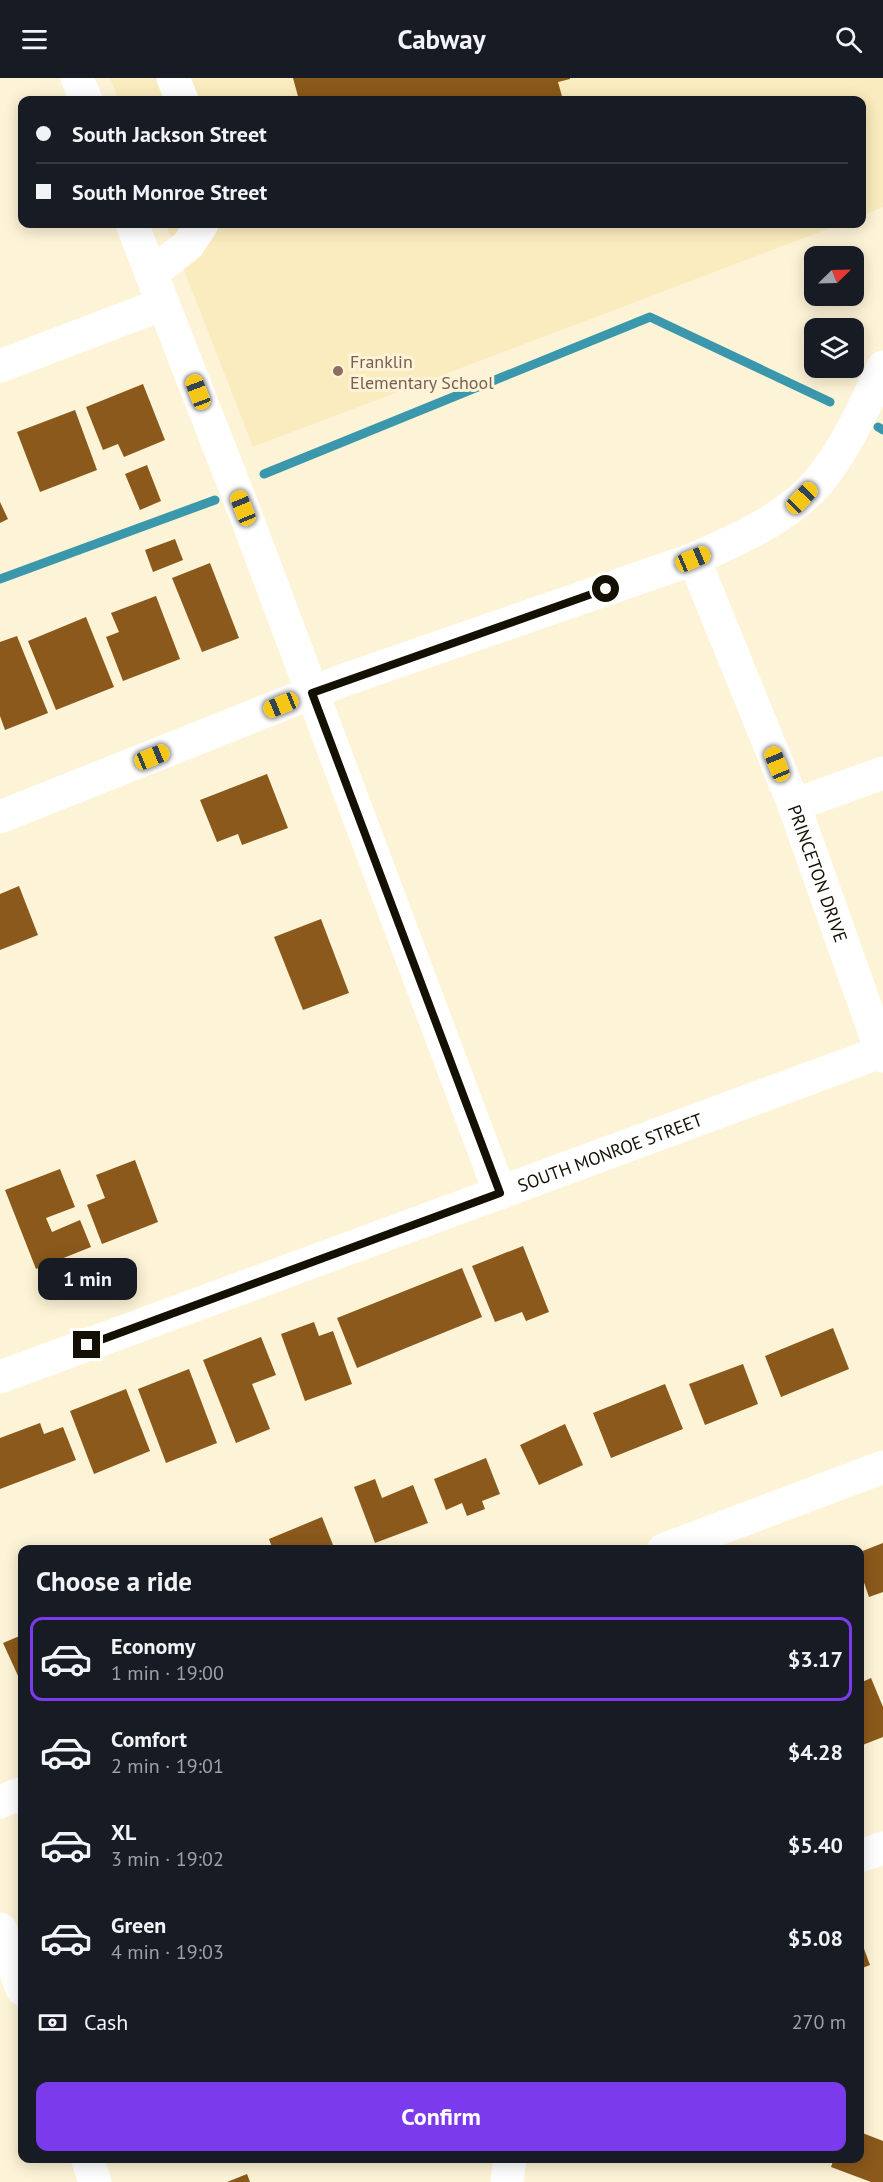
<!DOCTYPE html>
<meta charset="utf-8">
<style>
body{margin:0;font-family:"PT Sans",sans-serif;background:#20242c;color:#f1f3f6;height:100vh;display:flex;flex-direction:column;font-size:22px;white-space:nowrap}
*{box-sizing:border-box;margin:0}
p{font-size:20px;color:#9ea1a6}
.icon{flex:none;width:33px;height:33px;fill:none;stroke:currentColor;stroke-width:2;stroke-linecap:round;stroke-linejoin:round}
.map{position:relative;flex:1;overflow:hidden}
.panel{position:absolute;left:18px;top:1467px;width:846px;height:618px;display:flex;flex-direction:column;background:#171b24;border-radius:12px;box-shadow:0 3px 15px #0003}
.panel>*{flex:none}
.top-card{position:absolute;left:18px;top:18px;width:848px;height:132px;border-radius:12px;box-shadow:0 3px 15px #0003;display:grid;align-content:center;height:132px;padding:0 18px;background:#171b24}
.needle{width:39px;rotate:67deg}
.fabs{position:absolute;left:804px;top:168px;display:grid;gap:12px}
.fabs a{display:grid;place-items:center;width:60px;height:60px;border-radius:12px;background:#171b24;box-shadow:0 3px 15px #0003;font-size:30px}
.end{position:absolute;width:27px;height:27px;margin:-14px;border:8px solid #141004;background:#fff;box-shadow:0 0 0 3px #fff}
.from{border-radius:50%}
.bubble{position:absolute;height:42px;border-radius:12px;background:#171b24;box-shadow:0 3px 15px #0003;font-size:20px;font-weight:700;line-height:42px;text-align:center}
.car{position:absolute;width:18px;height:36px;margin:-18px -9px;border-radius:8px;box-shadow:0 0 4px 2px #0007;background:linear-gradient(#f5c518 24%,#345 0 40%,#f5c518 0 76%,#345 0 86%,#f5c518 0)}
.top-card b{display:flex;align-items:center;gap:21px;height:57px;font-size:22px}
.top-card b+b{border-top:2px solid #363941}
.top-card i{width:15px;height:15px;background:#f1f3f6}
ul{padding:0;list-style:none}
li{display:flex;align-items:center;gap:18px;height:84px;margin:0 12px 9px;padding:0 6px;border:3px solid transparent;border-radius:12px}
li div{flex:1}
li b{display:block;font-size:22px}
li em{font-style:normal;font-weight:700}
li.current{border-color:#7c3aed}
li>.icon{width:54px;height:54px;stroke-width:1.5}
h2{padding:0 18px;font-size:27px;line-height:72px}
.pay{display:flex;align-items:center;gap:15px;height:66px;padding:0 18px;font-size:22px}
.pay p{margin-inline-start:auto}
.primary-button{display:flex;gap:12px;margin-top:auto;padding:12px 18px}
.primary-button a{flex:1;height:69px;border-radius:12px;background:#7c3aed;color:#fff;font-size:24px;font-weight:700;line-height:69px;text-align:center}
header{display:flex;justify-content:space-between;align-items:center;height:78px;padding:0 18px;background:#171b24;font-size:27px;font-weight:700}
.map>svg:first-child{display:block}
.built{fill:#fbecbf}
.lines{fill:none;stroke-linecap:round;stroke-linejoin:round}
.stream{stroke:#3b98ac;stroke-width:9}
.building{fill:#8a591b}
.minor{stroke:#fff;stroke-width:33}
.route{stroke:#141004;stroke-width:8}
.education-dot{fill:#8d6e63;stroke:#fdf3d6;stroke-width:2}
.labels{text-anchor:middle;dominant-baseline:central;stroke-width:6;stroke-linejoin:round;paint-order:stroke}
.education-label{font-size:18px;fill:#785e54;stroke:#fdf3d6;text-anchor:start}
.street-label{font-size:18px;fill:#141004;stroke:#fdf3d6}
</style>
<header><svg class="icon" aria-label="menu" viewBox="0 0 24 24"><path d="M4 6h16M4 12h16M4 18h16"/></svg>Cabway<svg class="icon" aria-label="search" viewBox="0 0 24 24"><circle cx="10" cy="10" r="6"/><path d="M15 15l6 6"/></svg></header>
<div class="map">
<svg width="883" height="2104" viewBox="0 0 883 2104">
<rect width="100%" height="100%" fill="#fdf3d6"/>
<!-- built -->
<g class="built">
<polygon points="110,0 883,0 883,129 861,138 861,22 119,22"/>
<polygon points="166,146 841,146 253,369"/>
</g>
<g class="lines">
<!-- stream -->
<g class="stream">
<polyline points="878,349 883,352"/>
<polyline points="264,396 650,239 830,324"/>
<polyline points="0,501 215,422"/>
</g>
</g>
<!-- building -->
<g class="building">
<polygon points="293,0 570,0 570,1 558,4 563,22 299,22"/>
<polygon points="143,306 165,362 124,379 118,366 103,372 86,329"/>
<polygon points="75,332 97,392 40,414 17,354"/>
<polygon points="147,387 161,423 140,432 125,396"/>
<polygon points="0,424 8,441 0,445"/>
<polygon points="175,461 183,482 153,494 145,472"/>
<polygon points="210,485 239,560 202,574 172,500"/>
<polygon points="156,518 180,581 123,603 106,559 119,554 111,535"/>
<polygon points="86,539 114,609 56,632 28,563"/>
<polygon points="17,558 48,635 5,652 0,638 0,564"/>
<polygon points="267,696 288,750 242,767 238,756 217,764 200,722"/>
<polygon points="19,808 38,857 0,872 0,816"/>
<polygon points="321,841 349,915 303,932 274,859"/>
<polygon points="135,1082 158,1144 102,1166 87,1127 105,1120 96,1097"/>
<polygon points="60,1091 75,1129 46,1140 52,1154 80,1142 91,1169 36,1191 5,1112"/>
<polygon points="523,1168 549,1234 526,1243 522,1234 495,1244 472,1188"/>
<polygon points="462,1190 482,1239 357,1290 337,1240"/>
<polygon points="314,1244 319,1258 333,1253 352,1306 305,1323 281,1256"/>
<polygon points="833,1250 849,1291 781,1319 765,1278"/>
<polygon points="261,1259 276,1297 252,1306 270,1351 236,1365 203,1282"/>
<polygon points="743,1286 758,1326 705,1347 689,1306"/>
<polygon points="189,1291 217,1365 166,1385 138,1311"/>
<polygon points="665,1306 683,1351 611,1380 593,1335"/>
<polygon points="126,1311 150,1373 94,1396 70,1333"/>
<polygon points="40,1345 44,1356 63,1349 76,1382 0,1411 0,1360"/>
<polygon points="565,1346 583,1387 539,1407 520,1367"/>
<polygon points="486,1380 500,1416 482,1423 485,1431 467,1438 462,1425 446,1432 434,1401"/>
<polygon points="375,1401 382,1420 413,1407 428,1445 375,1465 354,1409"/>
<polygon points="322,1439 335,1472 273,1472 269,1461"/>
<polygon points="883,1465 883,1514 869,1519 860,1493 860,1474"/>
<polygon points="22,1557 22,1599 19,1600 3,1565"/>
<polygon points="871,1600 883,1629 883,1659 860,1668 860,1605"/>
<polygon points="860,1860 870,1887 860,1891"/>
<polygon points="860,2054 883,2063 883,2104 871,2104 831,2089 834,2080 860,2080"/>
<polygon points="247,2096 250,2104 227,2104"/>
</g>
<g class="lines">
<!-- minor -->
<g class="minor">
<polyline points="77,0 86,22"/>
<polyline points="173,0 182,22"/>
<polyline points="132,146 243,430 500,1115"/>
<polyline points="151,196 188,167 202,146"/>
<polyline points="0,288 163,226"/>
<path id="s1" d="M694 481 794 727 883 978"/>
<polyline points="794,727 883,695"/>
<path d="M0 739 344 602 694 481C741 460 795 437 826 394 850 362 866 325 883 289"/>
<path id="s2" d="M0 1299 881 974"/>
<polyline points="663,1472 883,1389"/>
<polyline points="0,1724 22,1715"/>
<polyline points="860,1778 883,1770"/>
<polyline points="0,1851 22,1911"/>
<polyline points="87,2080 95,2104"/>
<polyline points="507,2104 510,2080"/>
</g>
</g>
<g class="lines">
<!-- route -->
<polyline class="route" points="87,1267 500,1115 312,615 606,511"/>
</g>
<!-- markers -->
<circle class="education-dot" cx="338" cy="293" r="6"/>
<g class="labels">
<!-- education labels -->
<g class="education-label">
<text x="350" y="283">Franklin<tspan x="350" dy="21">Elementary School</tspan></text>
</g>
<!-- street labels -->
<g class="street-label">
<text stroke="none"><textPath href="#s1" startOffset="338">PRINCETON DRIVE</textPath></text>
<text stroke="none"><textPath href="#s2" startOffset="650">SOUTH MONROE STREET</textPath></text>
</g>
</g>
</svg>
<div class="fabs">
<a><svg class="needle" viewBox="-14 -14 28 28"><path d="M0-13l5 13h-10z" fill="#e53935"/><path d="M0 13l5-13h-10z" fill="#9ea1a6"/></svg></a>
<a><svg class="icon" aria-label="layers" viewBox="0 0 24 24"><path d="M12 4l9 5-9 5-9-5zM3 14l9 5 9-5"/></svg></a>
</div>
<i class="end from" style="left:606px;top:511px"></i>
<i class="end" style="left:87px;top:1267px"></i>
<div class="bubble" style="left:38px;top:1180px;width:99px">1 min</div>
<i class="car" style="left:198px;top:314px;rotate:339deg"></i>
<i class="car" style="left:802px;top:420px;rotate:44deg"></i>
<i class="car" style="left:243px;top:430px;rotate:338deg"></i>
<i class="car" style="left:693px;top:481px;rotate:67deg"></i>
<i class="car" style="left:281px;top:627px;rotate:248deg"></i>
<i class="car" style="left:152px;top:679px;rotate:68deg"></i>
<i class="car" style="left:777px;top:686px;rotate:338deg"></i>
<div class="top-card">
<b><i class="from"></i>South Jackson Street</b>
<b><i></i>South Monroe Street</b>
</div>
<section class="panel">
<h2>Choose a ride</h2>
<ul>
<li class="current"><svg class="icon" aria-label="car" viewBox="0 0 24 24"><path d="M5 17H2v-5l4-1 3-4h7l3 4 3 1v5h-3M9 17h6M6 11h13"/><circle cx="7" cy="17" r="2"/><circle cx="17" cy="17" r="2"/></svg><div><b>Economy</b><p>1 min · 19:00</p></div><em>$3.17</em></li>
<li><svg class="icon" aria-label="car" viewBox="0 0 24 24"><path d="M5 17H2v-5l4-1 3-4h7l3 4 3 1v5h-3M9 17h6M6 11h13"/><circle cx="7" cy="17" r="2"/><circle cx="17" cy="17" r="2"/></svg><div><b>Comfort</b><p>2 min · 19:01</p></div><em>$4.28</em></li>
<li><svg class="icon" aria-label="car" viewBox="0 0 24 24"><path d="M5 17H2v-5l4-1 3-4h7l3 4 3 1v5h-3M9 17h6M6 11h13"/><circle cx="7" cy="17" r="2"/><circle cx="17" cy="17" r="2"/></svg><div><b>XL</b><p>3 min · 19:02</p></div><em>$5.40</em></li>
<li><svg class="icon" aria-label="car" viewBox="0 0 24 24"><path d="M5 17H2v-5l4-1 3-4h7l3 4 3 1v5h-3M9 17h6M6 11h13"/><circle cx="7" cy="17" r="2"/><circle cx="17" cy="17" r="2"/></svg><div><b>Green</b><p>4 min · 19:03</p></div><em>$5.08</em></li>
</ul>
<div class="pay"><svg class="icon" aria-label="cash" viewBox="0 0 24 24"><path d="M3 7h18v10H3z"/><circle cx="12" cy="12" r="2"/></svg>Cash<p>270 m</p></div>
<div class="primary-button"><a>Confirm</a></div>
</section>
</div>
